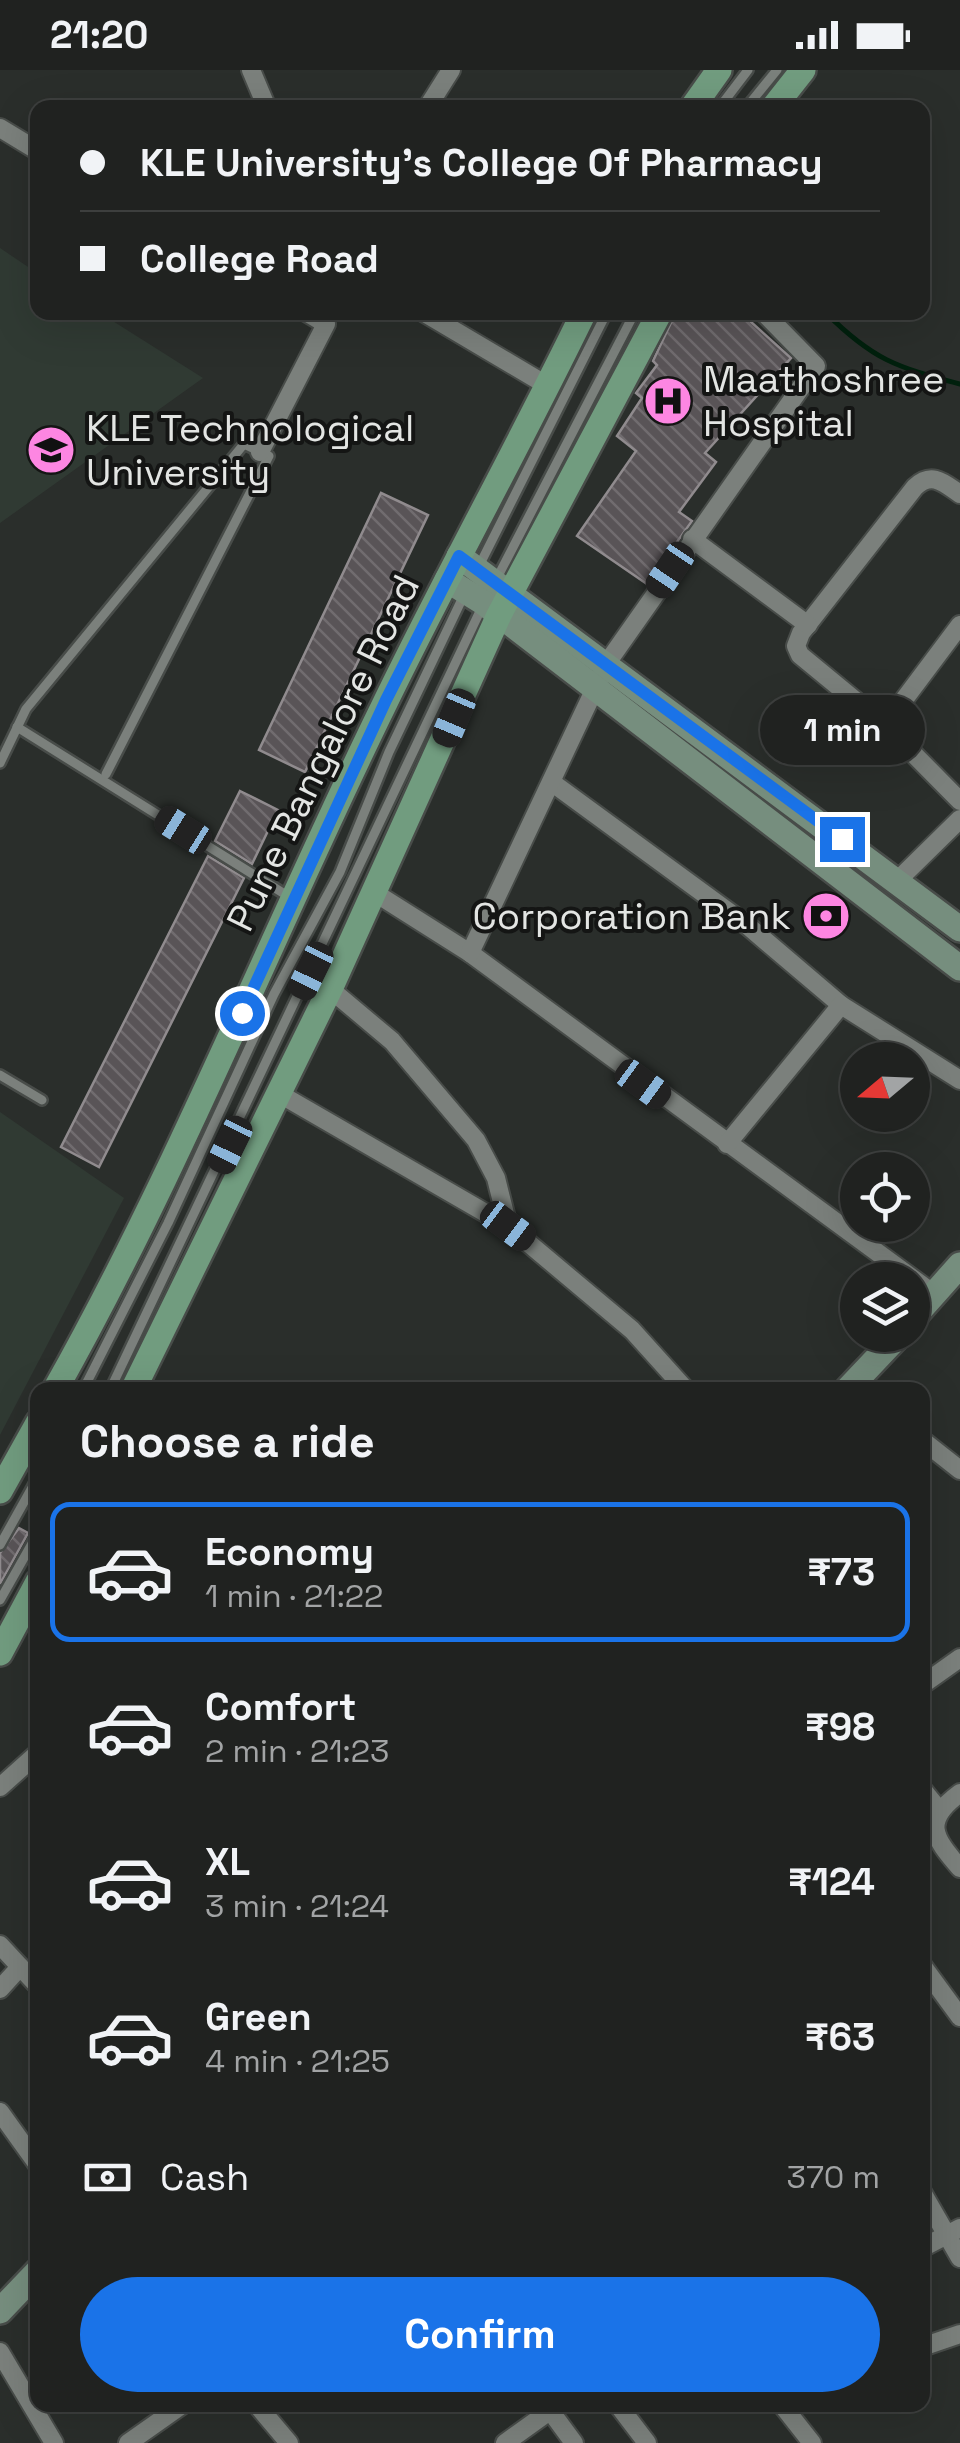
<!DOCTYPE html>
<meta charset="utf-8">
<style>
body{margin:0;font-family:"Space Grotesk",sans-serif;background:#2d2f2d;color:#f1f3f6;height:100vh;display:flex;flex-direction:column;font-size:38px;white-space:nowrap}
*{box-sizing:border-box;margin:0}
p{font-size:32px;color:#a2a4a5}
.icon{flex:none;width:55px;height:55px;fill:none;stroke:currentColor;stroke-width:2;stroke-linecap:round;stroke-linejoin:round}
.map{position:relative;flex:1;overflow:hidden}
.side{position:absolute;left:30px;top:1312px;width:900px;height:1030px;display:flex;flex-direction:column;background:#202220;border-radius:20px;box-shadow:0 10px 40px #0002,0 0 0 2px #3d3f3e}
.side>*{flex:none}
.hud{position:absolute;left:30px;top:30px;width:900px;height:220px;border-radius:20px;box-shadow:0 10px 40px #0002,0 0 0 2px #3d3f3e;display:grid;align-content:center;height:220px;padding:0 50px;background:#202220}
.needle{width:65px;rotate:251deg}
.buttons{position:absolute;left:840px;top:972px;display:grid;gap:20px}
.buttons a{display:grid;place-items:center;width:90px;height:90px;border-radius:50%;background:#202220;box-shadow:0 10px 40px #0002,0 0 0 2px #3d3f3e;font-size:50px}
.end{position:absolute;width:45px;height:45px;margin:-22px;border:12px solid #1a73e8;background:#fff;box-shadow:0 0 0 5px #fff}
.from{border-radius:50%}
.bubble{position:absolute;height:70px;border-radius:35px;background:#202220;box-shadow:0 10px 40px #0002,0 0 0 2px #3d3f3e;font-size:32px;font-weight:700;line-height:70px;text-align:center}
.car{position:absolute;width:30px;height:60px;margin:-30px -15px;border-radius:12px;box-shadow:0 0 8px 2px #0007;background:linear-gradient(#222 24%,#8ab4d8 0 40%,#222 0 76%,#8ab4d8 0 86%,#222 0)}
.hud b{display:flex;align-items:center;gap:35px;height:95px;font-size:38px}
.hud b+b{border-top:2px solid #3d3f3e}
.hud i{width:25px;height:25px;background:#f1f3f6}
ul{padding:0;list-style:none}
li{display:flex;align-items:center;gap:30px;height:140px;margin:0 20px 15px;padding:0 30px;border:5px solid transparent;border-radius:20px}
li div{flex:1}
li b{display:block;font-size:38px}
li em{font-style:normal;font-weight:700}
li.selected{border-color:#1a73e8}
li>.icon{width:90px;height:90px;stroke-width:1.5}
h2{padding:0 50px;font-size:45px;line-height:120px}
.pay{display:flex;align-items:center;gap:25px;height:110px;padding:0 50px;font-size:38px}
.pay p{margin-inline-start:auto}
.action{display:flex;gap:20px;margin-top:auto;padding:20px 50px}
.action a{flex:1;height:115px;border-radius:60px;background:#1a73e8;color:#fff;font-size:40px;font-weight:700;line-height:115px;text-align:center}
.status{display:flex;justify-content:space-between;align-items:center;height:70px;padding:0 50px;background:#202220;direction:ltr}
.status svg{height:28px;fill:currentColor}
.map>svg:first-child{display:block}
.built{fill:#303a33}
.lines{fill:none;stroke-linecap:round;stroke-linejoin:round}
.stream{stroke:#00200d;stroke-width:5}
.building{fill:url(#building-back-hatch);stroke:#908b8e;stroke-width:2.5}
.lane-casing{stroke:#484c49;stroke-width:14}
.street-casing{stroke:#484c49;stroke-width:22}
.secondary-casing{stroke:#484c49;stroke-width:30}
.primary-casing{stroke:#484c49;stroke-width:30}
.lane{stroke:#7b807c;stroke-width:9}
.street{stroke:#7b807c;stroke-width:18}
.secondary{stroke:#768e7e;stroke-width:25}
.primary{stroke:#719c7f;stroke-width:25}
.route{stroke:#1a73e8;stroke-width:12}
.labels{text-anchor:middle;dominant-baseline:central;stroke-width:8;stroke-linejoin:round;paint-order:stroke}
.poi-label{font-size:38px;fill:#e3e5e3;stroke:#141514;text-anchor:start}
.street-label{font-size:38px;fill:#e3e5e3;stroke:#141514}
</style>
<div class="status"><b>21:20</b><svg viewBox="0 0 49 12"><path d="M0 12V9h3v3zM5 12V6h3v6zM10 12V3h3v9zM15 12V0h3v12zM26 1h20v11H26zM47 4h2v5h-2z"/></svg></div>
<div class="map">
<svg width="960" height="2373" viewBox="0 0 960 2373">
<defs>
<pattern id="building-back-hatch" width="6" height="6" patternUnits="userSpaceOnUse" patternTransform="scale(2.5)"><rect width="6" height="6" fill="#595457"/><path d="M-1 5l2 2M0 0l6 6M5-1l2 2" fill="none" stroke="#716c6f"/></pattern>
</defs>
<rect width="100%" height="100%" fill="#2a2e2b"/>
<!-- built -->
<g class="built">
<polygon points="0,178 37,203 38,242 100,243 203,308 0,453"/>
<polygon points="0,1042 124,1128 0,1365"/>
</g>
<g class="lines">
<!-- stream -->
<path class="stream" d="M825 242C873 290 896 297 960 314"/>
</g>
<!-- building -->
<g class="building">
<polygon points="676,242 740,242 791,288 705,383 716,392 679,442 692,451 647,514 577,466 636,381 617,366 642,328 636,323 657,295 653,291"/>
<polygon points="381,423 428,445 305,702 259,680"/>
<polygon points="240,721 278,740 252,794 215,771"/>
<polygon points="208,786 244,808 99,1097 61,1077"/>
<polygon points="19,1458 28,1463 0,1514 0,1483"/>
</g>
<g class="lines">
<!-- lane casing -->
<g class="lane-casing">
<g id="lane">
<polyline points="719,38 748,0"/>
<polyline points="746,38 777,0"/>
<polyline points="478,498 607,242"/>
<polyline points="496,510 635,242"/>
<polyline points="17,657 291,828"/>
<polyline points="0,693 26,639 244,374 269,386 106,704"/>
<polyline points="0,1005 42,1030"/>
<polyline points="83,1320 168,1153 274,924 340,802 389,682 464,525"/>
<polyline points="110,1320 482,537"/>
<polyline points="0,1475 38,1407"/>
<polyline points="0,1530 38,1463"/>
</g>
</g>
<!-- street casing -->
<g class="street-casing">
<g id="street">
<polyline points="251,0 267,38"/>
<polyline points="427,38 451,0"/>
<polyline points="0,58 38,81"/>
<polyline points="423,242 548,316"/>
<polyline points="260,382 326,254 306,242"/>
<path d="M960 424C944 413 932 401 915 417L801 563 796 576 800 585 885 655 960 731"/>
<polyline points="692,469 808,555"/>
<polyline points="885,655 960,555"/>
<polyline points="554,714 748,856 841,935 960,1010"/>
<polyline points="898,810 960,749"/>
<polyline points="372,821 470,883 934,1224"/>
<polyline points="470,883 607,593 816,296 763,242"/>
<polyline points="330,919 392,971 476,1070 496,1108 508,1156"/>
<polyline points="278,1023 508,1156 632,1260 686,1320"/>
<polyline points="727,1074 841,935"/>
<polyline points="922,1370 960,1400"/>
<polyline points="922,1615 960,1588"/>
<polyline points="0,1717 38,1683"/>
<polyline points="922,1719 939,1740"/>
<path d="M960 1723C922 1751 933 1767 960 1798"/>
<polyline points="0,1875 38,1916"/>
<polyline points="922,1895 960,1947"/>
<polyline points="0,1919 20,1897"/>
<polyline points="0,2042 38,2095"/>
<polyline points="922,2122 960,2188"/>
<polyline points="922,2178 960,2158"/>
<polyline points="922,2277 960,2264"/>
<polyline points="0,2282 54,2373"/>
<polyline points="257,2335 289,2373"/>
<polyline points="546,2335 574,2373"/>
<polyline points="618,2335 647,2373"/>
<polyline points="782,2335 812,2373"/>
<polyline points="128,2373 182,2335"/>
<polyline points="505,2373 558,2335"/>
</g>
</g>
<!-- secondary casing -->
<g class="secondary-casing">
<g id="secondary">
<polyline points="459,486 960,859"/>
<polyline points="447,510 484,533 960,898"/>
<polyline points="912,1249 960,1195"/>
<polyline points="847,1320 899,1265"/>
<polyline points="0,2241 38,2201"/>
</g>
</g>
<!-- primary casing -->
<g class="primary-casing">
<g id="primary">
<polyline points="692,38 719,0"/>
<polyline points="773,38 803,0"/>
<path d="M55 1320C180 1098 273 861 385 633 449 501 520 374 584 242"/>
<polyline points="133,1320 330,919 499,545 660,242"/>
<polyline points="0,1421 38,1353"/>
<polyline points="0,1583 38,1512"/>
</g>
</g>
<!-- lane -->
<use href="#lane" class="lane"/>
<!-- street -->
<use href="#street" class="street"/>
<!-- secondary -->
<use href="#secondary" class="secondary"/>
<!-- primary -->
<use href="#primary" class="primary"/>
</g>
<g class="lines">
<!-- route -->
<polyline class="route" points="242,943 386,630 459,486 842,769"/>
</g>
<!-- icons -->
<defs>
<g id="hospital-disc" transform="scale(2.5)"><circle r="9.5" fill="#fd86e2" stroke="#141514"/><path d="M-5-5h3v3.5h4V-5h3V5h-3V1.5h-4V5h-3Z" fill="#111"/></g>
<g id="university-disc" transform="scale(2.5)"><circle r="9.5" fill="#fd86e2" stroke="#141514"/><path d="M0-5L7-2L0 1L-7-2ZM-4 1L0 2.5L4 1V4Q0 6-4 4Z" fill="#111"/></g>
<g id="bank-disc" transform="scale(2.5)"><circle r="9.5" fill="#fd86e2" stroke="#141514"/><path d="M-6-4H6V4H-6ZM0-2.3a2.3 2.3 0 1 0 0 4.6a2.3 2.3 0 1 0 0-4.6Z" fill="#111"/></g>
</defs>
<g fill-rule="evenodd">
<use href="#hospital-disc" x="668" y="331"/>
<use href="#university-disc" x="51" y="380"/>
<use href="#bank-disc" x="826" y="846"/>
</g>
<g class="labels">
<!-- poi labels -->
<g class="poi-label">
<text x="703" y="309">Maathoshree<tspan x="703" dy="44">Hospital</tspan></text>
<text x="86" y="358">KLE Technological<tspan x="86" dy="44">University</tspan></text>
<text x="791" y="846" text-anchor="end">Corporation Bank</text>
</g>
<!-- street labels -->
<g class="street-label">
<text transform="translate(323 683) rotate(-64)">Pune Bangalore Road</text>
</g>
</g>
</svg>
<div class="buttons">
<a><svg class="needle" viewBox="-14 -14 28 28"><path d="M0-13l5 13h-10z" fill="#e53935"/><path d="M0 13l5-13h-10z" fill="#a2a4a5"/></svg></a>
<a><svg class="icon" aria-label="locate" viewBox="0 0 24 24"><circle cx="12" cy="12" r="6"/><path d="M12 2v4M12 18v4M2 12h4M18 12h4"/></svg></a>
<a><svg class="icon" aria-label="layers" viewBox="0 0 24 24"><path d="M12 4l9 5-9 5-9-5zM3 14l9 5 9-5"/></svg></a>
</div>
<i class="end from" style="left:242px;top:943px"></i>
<i class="end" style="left:842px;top:769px"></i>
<div class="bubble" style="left:760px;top:625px;width:165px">1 min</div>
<i class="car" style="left:670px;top:500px;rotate:214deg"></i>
<i class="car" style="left:454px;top:648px;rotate:203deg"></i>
<i class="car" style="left:183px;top:760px;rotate:302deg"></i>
<i class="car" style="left:311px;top:901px;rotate:206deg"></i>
<i class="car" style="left:643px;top:1014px;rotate:126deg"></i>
<i class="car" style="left:230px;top:1075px;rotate:206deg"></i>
<i class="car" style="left:508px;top:1156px;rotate:127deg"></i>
<div class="hud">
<b><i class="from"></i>KLE University's College Of Pharmacy</b>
<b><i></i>College Road</b>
</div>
<section class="side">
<h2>Choose a ride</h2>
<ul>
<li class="selected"><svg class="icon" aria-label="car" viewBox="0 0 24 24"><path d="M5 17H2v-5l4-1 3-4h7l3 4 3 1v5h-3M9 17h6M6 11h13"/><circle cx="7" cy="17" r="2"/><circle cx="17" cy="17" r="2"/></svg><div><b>Economy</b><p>1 min · 21:22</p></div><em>₹73</em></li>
<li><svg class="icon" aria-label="car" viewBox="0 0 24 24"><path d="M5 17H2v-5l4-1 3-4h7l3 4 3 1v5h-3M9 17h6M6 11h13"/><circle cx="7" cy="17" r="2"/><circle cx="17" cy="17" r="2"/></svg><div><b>Comfort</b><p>2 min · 21:23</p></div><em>₹98</em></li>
<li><svg class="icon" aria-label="car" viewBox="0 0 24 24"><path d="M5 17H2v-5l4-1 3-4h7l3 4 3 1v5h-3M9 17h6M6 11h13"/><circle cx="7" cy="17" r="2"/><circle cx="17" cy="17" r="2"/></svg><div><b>XL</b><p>3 min · 21:24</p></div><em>₹124</em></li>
<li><svg class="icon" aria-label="car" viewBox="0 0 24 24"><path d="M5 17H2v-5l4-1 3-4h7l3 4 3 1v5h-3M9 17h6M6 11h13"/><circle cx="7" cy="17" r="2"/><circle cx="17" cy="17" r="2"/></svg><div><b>Green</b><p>4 min · 21:25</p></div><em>₹63</em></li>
</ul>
<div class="pay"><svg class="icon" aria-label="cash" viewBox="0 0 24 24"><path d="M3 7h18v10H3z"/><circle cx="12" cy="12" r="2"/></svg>Cash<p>370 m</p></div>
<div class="action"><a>Confirm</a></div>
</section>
</div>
